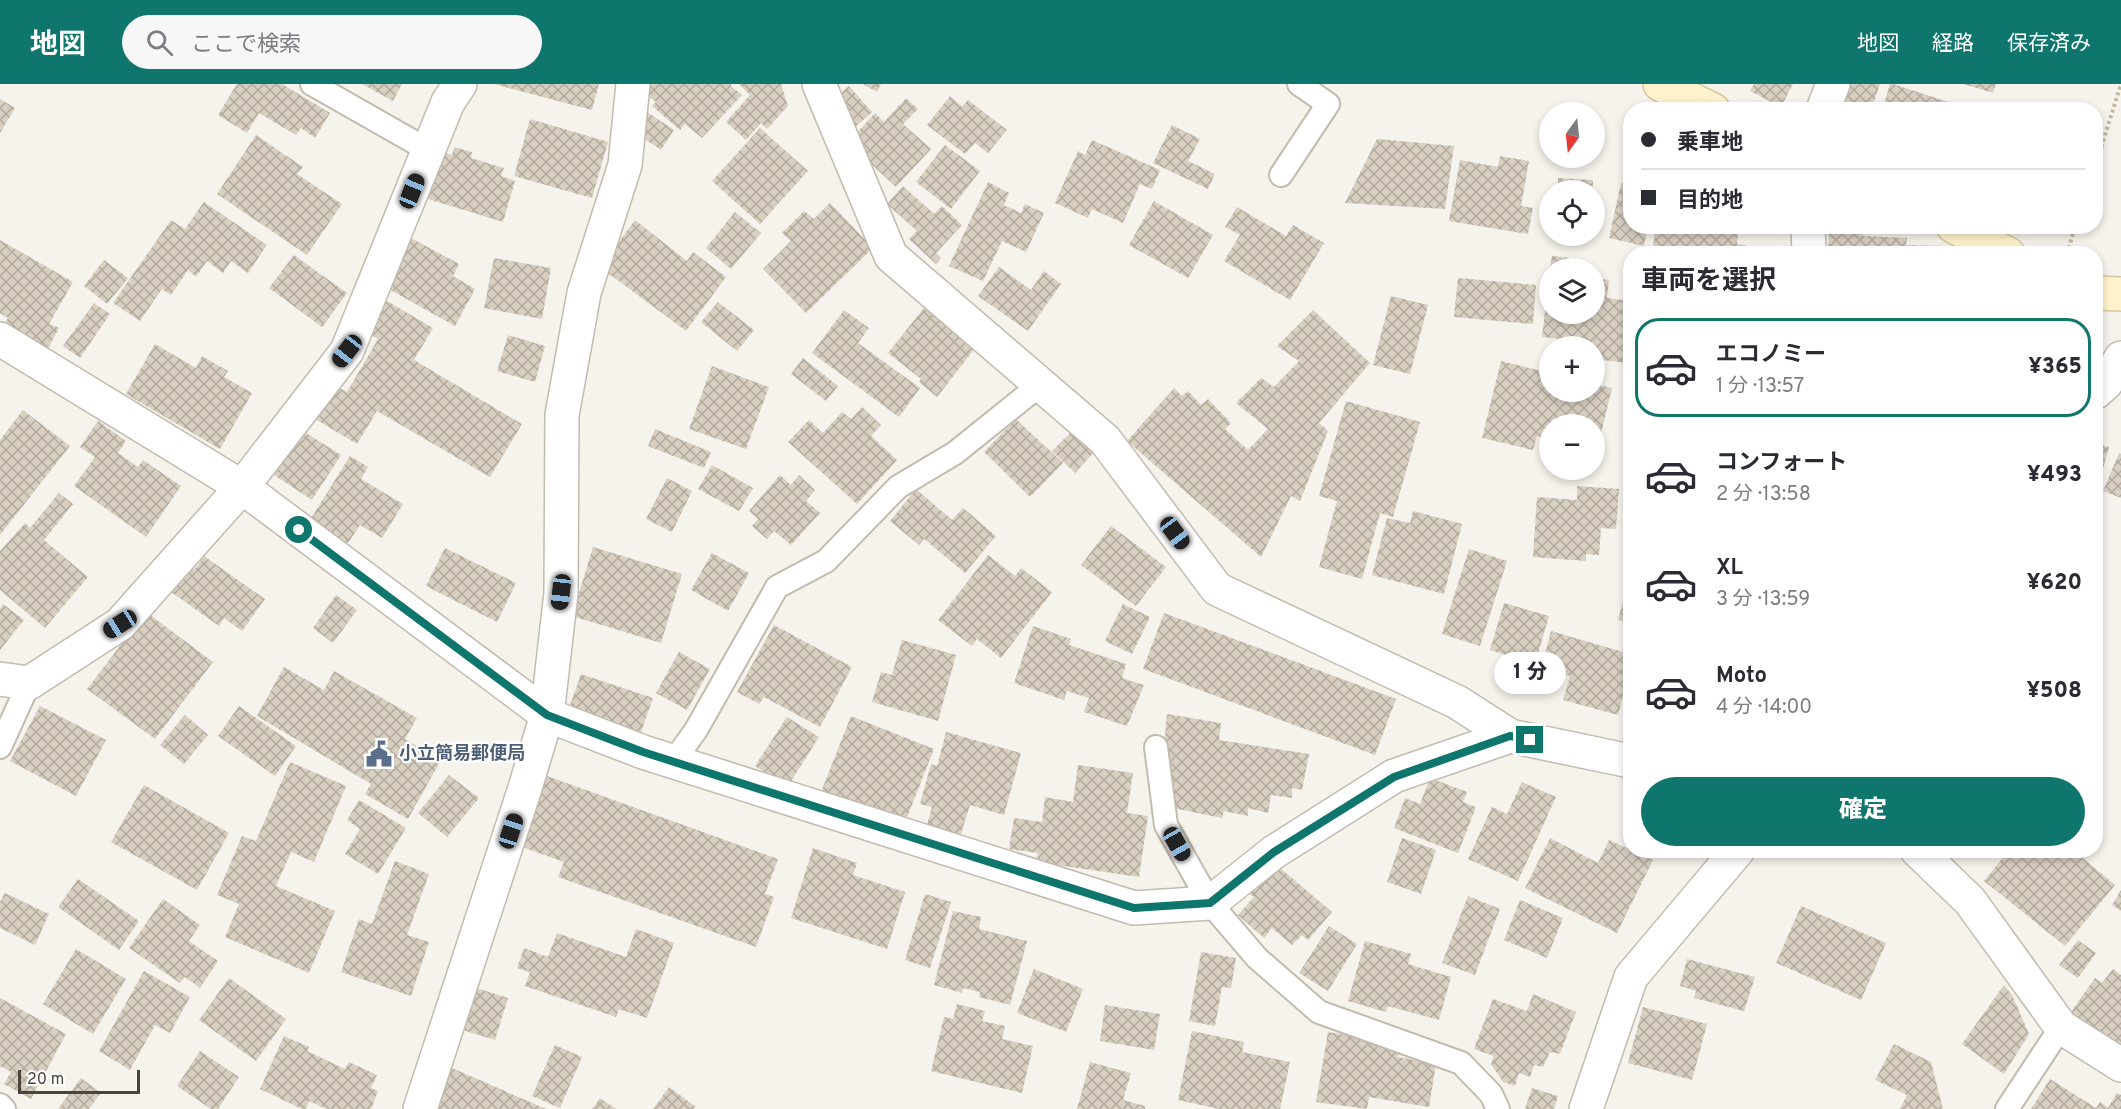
<!DOCTYPE html>
<html lang="ja">
<meta charset="utf-8">
<style>
body{margin:0;font-family:Overpass,"Noto Sans JP",sans-serif;background:#f7f7f7;color:#2b2b33;height:100vh;display:flex;flex-direction:column;font-size:22px;white-space:nowrap}
*{box-sizing:border-box;margin:0}
p{font-size:20px;color:#7c7c81}
.icon{flex:none;width:33px;height:33px;fill:none;stroke:currentColor;stroke-width:2;stroke-linecap:round;stroke-linejoin:round}
.map{position:relative;flex:1;overflow:hidden}
.panel{position:absolute;left:1623px;top:162px;width:480px;height:612px;display:flex;flex-direction:column;background:#fff;border-radius:24px;box-shadow:0 3px 9px #0003}
.panel>*{flex:none}
.top-card{position:absolute;left:1623px;top:18px;width:480px;height:132px;border-radius:24px;box-shadow:0 3px 9px #0003;display:grid;align-content:center;height:132px;padding:0 18px;background:#fff}
.needle{width:39px;rotate:195deg}
.tools{position:absolute;left:1539px;top:18px;display:grid;gap:12px}
.tools a{display:grid;place-items:center;width:66px;height:66px;border-radius:50%;background:#fff;box-shadow:0 3px 9px #0003;font-size:30px}
.scale{position:absolute;left:18px;bottom:15px;width:122px;box-sizing:border-box;padding-left:6px;border:3px solid #4b4439;border-top:0;font-size:16px;line-height:21px;white-space:nowrap;color:#4b4439;-webkit-text-stroke:4px #fff;paint-order:stroke}
.end{position:absolute;width:27px;height:27px;margin:-14px;border:8px solid #0f766e;background:#fff;box-shadow:0 0 0 3px #fff}
.from{border-radius:50%}
.bubble{position:absolute;height:42px;border-radius:21px;background:#fff;box-shadow:0 3px 9px #0003;font-size:20px;font-weight:800;line-height:42px;text-align:center}
.car{position:absolute;width:18px;height:36px;margin:-18px -9px;border-radius:8px;box-shadow:0 0 4px 2px #0007;background:linear-gradient(#222 24%,#8ab4d8 0 40%,#222 0 76%,#8ab4d8 0 86%,#222 0)}
.top-card b{display:flex;align-items:center;gap:21px;height:57px;font-size:22px}
.top-card b+b{border-top:2px solid #e1e1e2}
.top-card i{width:15px;height:15px;background:#2b2b33}
ul{padding:0;list-style:none}
li{display:flex;align-items:center;gap:18px;height:99px;margin:0 12px 9px;padding:0 6px;border:3px solid transparent;border-radius:24px}
li div{flex:1}
li b{display:block;font-size:22px}
li em{font-style:normal;font-weight:800}
li.current{border-color:#0f766e}
li>.icon{width:54px;height:54px;stroke-width:1.5}
h2{padding:0 18px;font-size:27px;line-height:72px}
.button{display:flex;gap:12px;margin-top:auto;padding:12px 18px}
.button a{flex:1;height:69px;border-radius:36px;background:#0f766e;color:#fff;font-size:24px;font-weight:800;line-height:69px;text-align:center}
header{display:flex;align-items:center;gap:36px;box-sizing:border-box;height:84px;padding:0 30px;background:#0f766e;color:#fff}
header strong{font-size:28px}
nav{display:flex;gap:33px;margin-inline-start:auto;font-size:21px}
.search{width:420px;height:54px;background:#f7f7f7;display:flex;align-items:center;gap:15px;box-sizing:border-box;padding:0 21px;border-radius:33px;color:#7c7c81;font-size:22px}
.map>svg:first-child{display:block}
.building{fill:url(#building-cross-hatch)}
.lines{fill:none;stroke-linecap:round;stroke-linejoin:round}
.lane-casing{stroke:#c2bbae;stroke-width:26}
.street-casing{stroke:#c2bbae;stroke-width:36}
.secondary-casing{stroke:#d6c79b;stroke-width:36}
.path{stroke:#c4b79f;stroke-width:4;stroke-dasharray:3 3;stroke-linecap:butt}
.lane{stroke:#fff;stroke-width:22}
.street{stroke:#fff;stroke-width:33}
.secondary{stroke:#fff3cd;stroke-width:33}
.route{stroke:#0f766e;stroke-width:8}
.labels{text-anchor:middle;dominant-baseline:central;stroke-width:4.5;stroke-linejoin:round;paint-order:stroke}
.service-label{font-size:18px;font-weight:bold;fill:#4e5e75;stroke:#fff;text-anchor:start}
</style>
<header>
<strong>地図</strong>
<div class="search"><svg class="icon" aria-label="search" viewBox="0 0 24 24"><circle cx="10" cy="10" r="6"/><path d="M15 15l6 6"/></svg>ここで検索</div>
<nav><a>地図</a><a>経路</a><a>保存済み</a></nav>
</header>
<div class="map">
<svg width="2121" height="1025" viewBox="0 0 2121 1025">
<defs>
<pattern id="building-cross-hatch" width="8" height="8" patternUnits="userSpaceOnUse" patternTransform="scale(1.5)"><rect width="8" height="8" fill="#d8cfc1"/><path d="M0 0l8 8M0 8l8-8" fill="none" stroke="#b1aa9e"/></pattern>
</defs>
<rect width="100%" height="100%" fill="#f6f3ec"/>
<!-- building -->
<g class="building">
<polygon points="237,0 282,0 330,29 315,54 301,44 296,51 259,29 247,49 218,31"/>
<polygon points="362,0 402,0 393,17"/>
<polygon points="494,0 599,0 592,26"/>
<polygon points="638,0 731,0 731,2 742,11 702,54 685,40 680,46 652,22 656,18 638,4"/>
<polygon points="739,0 781,0 788,22 767,45 761,39 746,56 726,38 750,11"/>
<polygon points="863,0 881,0 877,8"/>
<polygon points="1754,0 1793,0 1781,23 1750,7"/>
<polygon points="1843,0 1880,0 1871,26 1834,26"/>
<polygon points="1890,0 1893,0 1973,26 1882,26"/>
<polygon points="1963,0 1996,0 1993,9"/>
<polygon points="849,2 872,28 854,44 835,14"/>
<polygon points="950,12 962,23 968,16 1007,46 988,69 975,59 965,70 927,41"/>
<polygon points="906,14 918,25 903,40 931,65 896,103 856,66 862,60 854,52 875,29 884,38"/>
<polygon points="0,15 15,24 0,49"/>
<polygon points="647,28 674,46 661,66 634,48"/>
<polygon points="530,35 608,58 592,114 514,92"/>
<polygon points="1172,41 1200,55 1188,77 1215,90 1208,105 1153,79"/>
<polygon points="760,44 808,87 760,140 712,97"/>
<polygon points="256,51 303,83 297,90 342,120 307,171 217,110"/>
<polygon points="1377,55 1454,62 1445,125 1345,119"/>
<polygon points="1092,56 1160,86 1152,105 1140,100 1123,139 1092,125 1088,134 1055,119 1078,67 1085,71"/>
<polygon points="945,61 980,87 951,125 916,98"/>
<polygon points="454,63 472,68 471,74 504,84 501,92 515,97 503,138 425,114 438,67 452,71"/>
<polygon points="1500,72 1529,77 1521,122 1533,124 1528,150 1449,137 1460,76 1498,83"/>
<polygon points="1558,94 1593,96 1593,106 1558,106"/>
<polygon points="988,98 1009,109 1004,121 1021,129 1025,120 1044,129 1026,168 1002,157 983,197 949,182"/>
<polygon points="1621,99 1630,101 1630,142 1648,142 1644,162 1609,154"/>
<polygon points="903,102 934,130 942,122 962,141 936,169 941,174 936,180 909,155 917,147 887,120"/>
<polygon points="1154,117 1213,151 1188,194 1129,161"/>
<polygon points="204,118 267,161 248,189 231,177 223,189 207,177 196,193 188,186 171,211 162,205 140,237 113,219 171,136 185,145"/>
<polygon points="830,119 873,164 806,229 763,185 791,157 782,149 804,127 814,135"/>
<polygon points="1237,123 1286,152 1293,141 1324,159 1290,216 1224,177 1240,151 1225,143"/>
<polygon points="735,128 761,149 731,185 706,164"/>
<polygon points="635,136 687,177 693,168 726,193 686,247 600,183"/>
<polygon points="1671,142 1739,142 1737,160 1745,161 1744,170 1652,170 1655,148 1670,150"/>
<polygon points="1829,142 1863,142 1863,152 1907,154 1906,161 1943,162 1943,170 1828,170"/>
<polygon points="411,154 459,180 453,192 475,205 455,242 385,203"/>
<polygon points="0,156 73,198 49,240 59,244 46,268 2,245 8,234 0,229"/>
<polygon points="294,171 347,209 322,243 269,204"/>
<polygon points="1552,172 1578,175 1577,184 1550,184"/>
<polygon points="494,174 551,184 542,235 484,224"/>
<polygon points="104,176 128,194 107,220 84,202"/>
<polygon points="999,183 1031,206 1044,187 1061,200 1028,247 978,212"/>
<polygon points="1458,194 1536,201 1533,240 1454,233"/>
<polygon points="1594,194 1609,196 1607,214 1630,217 1630,254 1628,279 1594,275 1594,262 1585,262 1586,258 1542,253 1548,201 1550,230 1594,230"/>
<polygon points="1391,212 1428,221 1410,290 1373,281"/>
<polygon points="382,214 433,244 414,276 522,340 490,393 377,327 357,360 312,333 332,300 347,308 378,255 362,246"/>
<polygon points="718,218 754,246 737,267 701,238"/>
<polygon points="94,219 110,230 80,274 63,262"/>
<polygon points="928,219 979,259 937,313 919,298 921,295 888,269"/>
<polygon points="844,226 869,244 858,259 920,304 899,333 812,269"/>
<polygon points="1313,226 1370,279 1319,339 1328,347 1300,417 1291,412 1261,473 1127,357 1174,304 1182,312 1188,307 1201,321 1208,315 1231,339 1225,345 1248,366 1268,345 1236,319 1261,294 1274,303 1299,277 1277,262"/>
<polygon points="508,251 545,262 535,298 497,287"/>
<polygon points="155,260 196,284 202,272 228,287 224,293 252,309 220,365 126,310"/>
<polygon points="803,274 838,302 826,317 791,290"/>
<polygon points="1501,277 1550,289 1550,308 1594,308 1594,300 1612,304 1597,366 1594,366 1594,340 1550,340 1550,355 1537,352 1533,366 1482,354"/>
<polygon points="712,282 769,303 746,365 689,345"/>
<polygon points="1346,317 1420,338 1393,433 1380,429 1362,495 1319,483 1337,417 1319,412"/>
<polygon points="862,323 881,341 871,352 897,376 857,420 788,358 809,336 823,349 842,328 851,335"/>
<polygon points="23,326 70,362 0,451 0,356"/>
<polygon points="1016,335 1063,379 1030,413 984,368"/>
<polygon points="98,337 126,357 118,369 138,383 143,376 181,402 146,453 74,402 95,373 80,363"/>
<polygon points="300,345 341,371 312,416 271,389"/>
<polygon points="655,345 711,368 704,384 648,362"/>
<polygon points="1073,346 1095,367 1075,389 1052,367"/>
<polygon points="2096,360 2109,363 2098,402 2096,401"/>
<polygon points="2119,369 2121,370 2121,414 2103,407"/>
<polygon points="350,372 368,383 361,395 403,420 382,454 360,441 348,459 310,436"/>
<polygon points="712,381 753,404 739,427 698,405"/>
<polygon points="780,391 791,401 799,391 815,406 806,417 820,429 791,461 774,447 767,455 752,442 758,435 749,427"/>
<polygon points="667,394 692,407 672,448 646,435"/>
<polygon points="1577,402 1619,405 1616,445 1601,444 1599,471 1586,470 1586,477 1533,473 1537,413 1577,416"/>
<polygon points="916,405 952,436 963,424 996,452 965,489 924,455 919,461 890,437"/>
<polygon points="59,409 73,420 44,456 88,493 45,544 0,506 0,467 25,439 30,444"/>
<polygon points="1413,427 1462,440 1444,510 1372,491 1387,434 1410,439"/>
<polygon points="1111,442 1166,483 1136,522 1081,481"/>
<polygon points="1630,445 1630,465 1625,464"/>
<polygon points="593,463 682,490 661,559 572,532"/>
<polygon points="445,464 516,499 497,538 426,502"/>
<polygon points="1469,465 1507,477 1480,562 1442,550"/>
<polygon points="712,469 749,489 728,527 691,506"/>
<polygon points="988,471 1015,492 1021,484 1052,508 1001,574 977,555 972,562 938,536"/>
<polygon points="204,472 265,515 242,547 224,534 219,542 167,505 185,479 195,485"/>
<polygon points="1630,492 1630,539 1618,536"/>
<polygon points="336,511 357,526 333,559 313,544"/>
<polygon points="1504,519 1549,532 1535,580 1490,566"/>
<polygon points="3,520 24,536 0,566 0,525"/>
<polygon points="1123,520 1150,533 1132,570 1105,557"/>
<polygon points="146,528 213,578 155,655 87,605"/>
<polygon points="1164,529 1396,615 1375,671 1143,585"/>
<polygon points="774,541 852,583 820,643 764,613 759,620 737,608"/>
<polygon points="1033,542 1071,555 1069,561 1126,580 1122,594 1144,601 1127,642 1084,628 1089,614 1067,607 1064,616 1014,599"/>
<polygon points="1551,547 1630,570 1630,586 1618,631 1563,616 1570,592 1541,585"/>
<polygon points="902,556 956,571 938,637 872,618 881,588 892,591"/>
<polygon points="679,568 710,585 687,626 656,609"/>
<polygon points="284,583 324,606 334,587 417,634 405,655 441,676 408,735 365,710 371,700 257,632"/>
<polygon points="581,590 653,614 640,651 568,627"/>
<polygon points="40,622 106,656 76,712 10,677"/>
<polygon points="239,622 296,662 275,692 218,652"/>
<polygon points="1167,630 1221,639 1219,656 1309,670 1302,706 1292,704 1292,714 1271,711 1268,729 1248,724 1248,732 1224,727 1222,734 1173,724 1163,673"/>
<polygon points="185,631 208,651 184,680 160,661"/>
<polygon points="851,632 934,665 904,741 821,708"/>
<polygon points="787,633 819,653 788,702 755,682"/>
<polygon points="946,648 1021,669 1004,731 970,721 960,753 926,744 932,723 920,720 931,680 937,682"/>
<polygon points="290,678 346,702 314,778 291,768 276,802 335,827 309,889 225,853 239,820 217,811 242,752 256,757"/>
<polygon points="1078,681 1133,689 1127,729 1148,732 1139,793 1037,778 1038,769 1009,765 1014,734 1042,738 1045,713 1073,718"/>
<polygon points="449,691 479,714 447,753 418,729"/>
<polygon points="547,692 778,775 765,810 774,813 756,863 558,793 564,778 522,763"/>
<polygon points="1430,694 1467,708 1463,718 1476,723 1458,769 1394,744 1405,714 1420,720"/>
<polygon points="1522,698 1556,713 1518,797 1468,775 1492,723 1507,730"/>
<polygon points="144,701 229,749 197,806 111,758"/>
<polygon points="359,716 406,744 378,790 345,770 360,745 347,736"/>
<polygon points="1402,754 1436,766 1421,810 1387,798"/>
<polygon points="1550,754 1598,779 1609,756 1653,776 1617,849 1525,804"/>
<polygon points="813,764 857,779 853,791 905,808 887,865 791,834"/>
<polygon points="1805,766 1822,766 1816,775"/>
<polygon points="2009,766 2073,766 2115,801 2065,862 1984,797"/>
<polygon points="395,777 429,790 407,851 429,858 411,912 341,888 359,835 372,840"/>
<polygon points="1273,778 1332,828 1308,856 1302,851 1292,861 1272,844 1264,854 1238,831 1254,813 1247,808"/>
<polygon points="78,795 139,837 119,866 58,823"/>
<polygon points="2121,806 2121,827 2112,821"/>
<polygon points="5,809 49,830 35,861 0,844 0,818"/>
<polygon points="925,810 951,818 930,884 905,876"/>
<polygon points="1468,812 1500,825 1475,891 1442,879"/>
<polygon points="163,815 200,841 189,857 218,877 200,904 185,893 180,899 129,864"/>
<polygon points="1520,816 1563,834 1547,874 1504,856"/>
<polygon points="1801,822 1886,859 1861,916 1776,879"/>
<polygon points="953,827 981,833 979,845 1027,857 1010,921 979,913 980,908 963,904 962,909 934,901"/>
<polygon points="1329,842 1357,860 1328,907 1299,889"/>
<polygon points="636,845 674,859 647,934 619,925 616,933 525,902 530,888 517,884 524,864 548,873 557,849 626,873"/>
<polygon points="2078,856 2096,869 2078,894 2059,881"/>
<polygon points="1365,857 1411,870 1408,880 1451,893 1439,936 1388,922 1386,928 1348,917"/>
<polygon points="76,865 126,895 93,950 43,920"/>
<polygon points="1201,868 1236,874 1231,904 1222,903 1215,942 1189,937"/>
<polygon points="1687,875 1755,893 1744,927 1694,914 1696,907 1680,902"/>
<polygon points="1034,885 1083,905 1066,948 1017,929"/>
<polygon points="2113,885 2121,891 2121,964 2071,928 2095,894 2102,899"/>
<polygon points="144,887 190,913 170,949 155,941 130,986 99,967"/>
<polygon points="229,894 286,935 256,977 199,936"/>
<polygon points="2004,901 2012,911 2029,950 2004,990 1962,960"/>
<polygon points="470,902 508,914 495,956 456,944"/>
<polygon points="1533,910 1576,928 1560,970 1550,968 1543,983 1534,981 1530,993 1519,989 1515,1002 1503,998 1491,980 1494,972 1474,965 1493,915 1527,927"/>
<polygon points="0,914 66,950 31,1015 4,1000 11,988 0,982"/>
<polygon points="957,920 985,927 982,937 1005,942 1002,955 1033,962 1022,1009 931,987 944,933 953,935"/>
<polygon points="1105,921 1160,930 1154,966 1100,957"/>
<polygon points="1643,923 1707,940 1692,996 1628,979"/>
<polygon points="1192,947 1244,958 1242,968 1290,978 1280,1025 1219,1025 1178,1016"/>
<polygon points="1328,948 1400,960 1398,973 1436,980 1429,1023 1369,1013 1367,1025 1316,1018"/>
<polygon points="284,952 309,963 307,967 345,985 349,978 377,991 371,1004 378,1007 371,1025 326,1025 309,1017 306,1025 302,1025 260,1005"/>
<polygon points="1894,960 1931,978 1943,1025 1900,1025 1907,1011 1875,996"/>
<polygon points="555,961 582,973 560,1024 532,1012"/>
<polygon points="200,967 239,993 218,1025 211,1025 177,1002"/>
<polygon points="1090,978 1131,989 1123,1016 1145,1022 1145,1025 1077,1025"/>
<polygon points="452,984 546,1025 433,1025"/>
<polygon points="81,994 101,1009 89,1025 58,1025"/>
<polygon points="2050,995 2096,1024 2100,1018 2108,1024 2117,1009 2121,1011 2121,1025 2031,1025"/>
<polygon points="669,1003 696,1023 694,1025 653,1025"/>
<polygon points="1532,1004 1558,1012 1554,1025 1525,1025"/>
<polygon points="600,1014 616,1025 592,1025"/>
</g>
<g class="lines">
<!-- lane casing -->
<g class="lane-casing">
<g id="lane">
<polyline points="312,0 428,66"/>
<polyline points="1281,91 1328,20 1299,0"/>
<polyline points="0,663 29,599"/>
<polyline points="1156,663 1166,741 1210,819 1257,874 1319,928 1461,979 1491,1010 1498,1025"/>
<polyline points="673,678 696,646 777,503 826,477 898,403 955,369 1041,300"/>
<polyline points="0,1021 4,1025"/>
<polyline points="2007,1025 2061,943"/>
</g>
</g>
<!-- street casing -->
<g class="street-casing">
<g id="street">
<polyline points="819,0 891,172 1105,356 1217,505 1457,618 1510,652 1630,677"/>
<polyline points="1823,26 1833,0"/>
<polyline points="1808,142 1809,170"/>
<polyline points="0,255 242,403 547,631 643,668 1134,824 1210,819 1274,768 1394,692 1510,652"/>
<polyline points="2096,308 2106,299 2121,274"/>
<polyline points="0,595 29,599 120,540 242,403 347,267 448,18 460,0"/>
<polyline points="1917,766 1970,817 2061,943 2121,981"/>
<polyline points="420,1025 525,704 547,631 561,509 562,331 584,209 625,81 633,0"/>
<polyline points="1586,1025 1631,893 1738,766"/>
</g>
</g>
<!-- secondary casing -->
<g class="secondary-casing">
<g id="secondary">
<polyline points="1660,0 1713,26"/>
<polyline points="1953,142 2008,170"/>
<polyline points="2096,209 2121,210"/>
</g>
</g>
<!-- path -->
<g class="path">
<polyline points="2096,80 2121,0"/>
<polyline points="2067,170 2075,142"/>
</g>
<!-- lane -->
<use href="#lane" class="lane"/>
<!-- street -->
<use href="#street" class="street"/>
<!-- secondary -->
<use href="#secondary" class="secondary"/>
</g>
<g class="lines">
<!-- route -->
<polyline class="route" points="299,446 547,631 643,668 1134,824 1210,819 1274,768 1394,693 1510,652 1530,656"/>
</g>
<!-- icons -->
<defs>
<g id="civic-bare" transform="scale(2.07)"><path d="M-.6-6.5H3V-4.5H.6V-3L4-1V1h2V6H-6V1h2V-1L-.6-3ZM-1.2 2.5V6h2.4V2.5Z" fill="#5c6f8a" stroke="#fff" stroke-width="2.5" paint-order="stroke"/></g>
</defs>
<g fill-rule="evenodd">
<use href="#civic-bare" x="379" y="670"/>
</g>
<g class="labels">
<!-- service labels -->
<g class="service-label">
<text x="399" y="670">小立簡易郵便局</text>
</g>
</g>
</svg>
<div class="tools">
<a><svg class="needle" viewBox="-14 -14 28 28"><path d="M0-13l5 13h-10z" fill="#e53935"/><path d="M0 13l5-13h-10z" fill="#7c7c81"/></svg></a>
<a><svg class="icon" aria-label="locate" viewBox="0 0 24 24"><circle cx="12" cy="12" r="6"/><path d="M12 2v4M12 18v4M2 12h4M18 12h4"/></svg></a>
<a><svg class="icon" aria-label="layers" viewBox="0 0 24 24"><path d="M12 4l9 5-9 5-9-5zM3 14l9 5 9-5"/></svg></a>
<a>+</a>
<a>−</a>
</div>
<div class="scale">20 m</div>
<i class="end from" style="left:299px;top:446px"></i>
<i class="end" style="left:1530px;top:656px"></i>
<div class="bubble" style="left:1494px;top:568px;width:72px">1 分</div>
<i class="car" style="left:412px;top:107px;rotate:22deg"></i>
<i class="car" style="left:347px;top:267px;rotate:218deg"></i>
<i class="car" style="left:1175px;top:449px;rotate:143deg"></i>
<i class="car" style="left:561px;top:508px;rotate:187deg"></i>
<i class="car" style="left:120px;top:540px;rotate:238deg"></i>
<i class="car" style="left:511px;top:747px;rotate:18deg"></i>
<i class="car" style="left:1177px;top:760px;rotate:151deg"></i>
<div class="top-card">
<b><i class="from"></i>乗車地</b>
<b><i></i>目的地</b>
</div>
<section class="panel">
<h2>車両を選択</h2>
<ul>
<li class="current"><svg class="icon" aria-label="car" viewBox="0 0 24 24"><path d="M5 17H2v-5l4-1 3-4h7l3 4 3 1v5h-3M9 17h6M6 11h13"/><circle cx="7" cy="17" r="2"/><circle cx="17" cy="17" r="2"/></svg><div><b>エコノミー</b><p>1 分 · 13:57</p></div><em>¥365</em></li>
<li><svg class="icon" aria-label="car" viewBox="0 0 24 24"><path d="M5 17H2v-5l4-1 3-4h7l3 4 3 1v5h-3M9 17h6M6 11h13"/><circle cx="7" cy="17" r="2"/><circle cx="17" cy="17" r="2"/></svg><div><b>コンフォート</b><p>2 分 · 13:58</p></div><em>¥493</em></li>
<li><svg class="icon" aria-label="car" viewBox="0 0 24 24"><path d="M5 17H2v-5l4-1 3-4h7l3 4 3 1v5h-3M9 17h6M6 11h13"/><circle cx="7" cy="17" r="2"/><circle cx="17" cy="17" r="2"/></svg><div><b>XL</b><p>3 分 · 13:59</p></div><em>¥620</em></li>
<li><svg class="icon" aria-label="car" viewBox="0 0 24 24"><path d="M5 17H2v-5l4-1 3-4h7l3 4 3 1v5h-3M9 17h6M6 11h13"/><circle cx="7" cy="17" r="2"/><circle cx="17" cy="17" r="2"/></svg><div><b>Moto</b><p>4 分 · 14:00</p></div><em>¥508</em></li>
</ul>
<div class="button"><a>確定</a></div>
</section>
</div>
